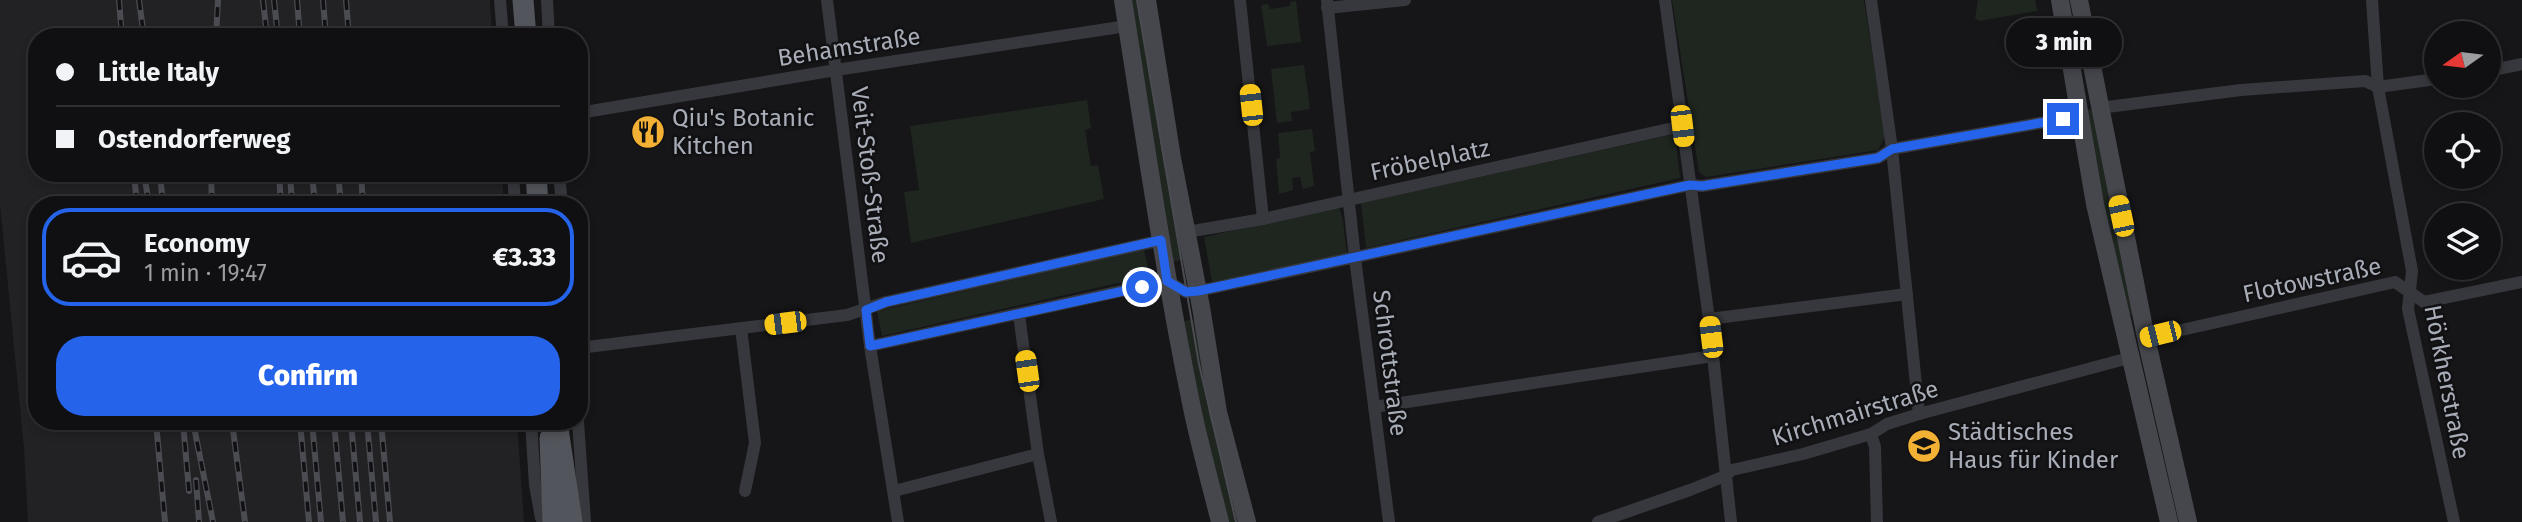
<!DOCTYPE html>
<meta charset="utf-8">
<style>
body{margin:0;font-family:"Fira Sans",sans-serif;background:#1e1e20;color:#f1f3f6;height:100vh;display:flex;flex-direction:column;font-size:26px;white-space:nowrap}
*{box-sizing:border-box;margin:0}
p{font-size:23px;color:#9c9d9f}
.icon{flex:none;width:38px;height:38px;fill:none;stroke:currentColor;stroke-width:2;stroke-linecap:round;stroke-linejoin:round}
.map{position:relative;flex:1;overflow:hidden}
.side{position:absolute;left:28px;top:196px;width:560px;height:234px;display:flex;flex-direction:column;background:#101012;border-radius:28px;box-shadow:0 4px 10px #0003,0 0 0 2px #303032}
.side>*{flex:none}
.guide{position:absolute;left:28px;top:28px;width:560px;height:154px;border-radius:28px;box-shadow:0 4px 10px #0003,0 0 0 2px #303032;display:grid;align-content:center;height:154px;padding:0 28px;background:#101012}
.needle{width:46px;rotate:256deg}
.controls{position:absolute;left:2424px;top:21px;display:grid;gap:14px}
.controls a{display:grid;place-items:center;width:77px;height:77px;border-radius:50%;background:#101012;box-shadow:0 4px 10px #0003,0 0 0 2px #303032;font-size:35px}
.end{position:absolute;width:32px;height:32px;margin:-16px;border:9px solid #2563eb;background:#fff;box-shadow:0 0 0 4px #fff}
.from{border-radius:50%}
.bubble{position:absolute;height:49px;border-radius:24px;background:#101012;box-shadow:0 4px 10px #0003,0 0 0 2px #303032;font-size:23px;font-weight:800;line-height:49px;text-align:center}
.car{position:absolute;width:21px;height:42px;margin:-21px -10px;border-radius:9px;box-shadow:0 0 5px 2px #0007;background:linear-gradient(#f5c518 24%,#345 0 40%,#f5c518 0 76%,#345 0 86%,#f5c518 0)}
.guide b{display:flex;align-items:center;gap:24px;height:66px;font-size:26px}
.guide b+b{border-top:2px solid #303032}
.guide i{width:18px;height:18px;background:#f1f3f6}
ul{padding:12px 0 0;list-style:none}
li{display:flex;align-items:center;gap:21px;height:98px;margin:0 14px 10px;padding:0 14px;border:4px solid #303032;border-radius:28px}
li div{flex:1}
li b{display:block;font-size:26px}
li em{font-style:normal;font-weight:800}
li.active{border-color:#2563eb}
li>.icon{width:63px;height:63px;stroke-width:1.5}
.cta{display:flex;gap:14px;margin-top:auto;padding:14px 28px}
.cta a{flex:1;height:80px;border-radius:28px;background:#2563eb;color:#fff;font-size:28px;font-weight:800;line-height:80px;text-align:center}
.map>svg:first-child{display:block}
.built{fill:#222225}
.green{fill:#1e261f}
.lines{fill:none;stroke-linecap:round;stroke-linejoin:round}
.street{stroke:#37383d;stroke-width:12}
.secondary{stroke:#45474d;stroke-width:18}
.primary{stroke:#53555c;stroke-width:21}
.tram{stroke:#4a4c52;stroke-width:2}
.rail-casing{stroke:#4a4c52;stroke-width:6}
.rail{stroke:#111113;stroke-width:3.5;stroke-dasharray:10;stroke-linecap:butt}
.route{stroke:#2563eb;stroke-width:9}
.labels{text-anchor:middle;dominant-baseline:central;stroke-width:5;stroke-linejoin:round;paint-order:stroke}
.street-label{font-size:24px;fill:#a8adb8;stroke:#111113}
.poi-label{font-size:24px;fill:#a8adb8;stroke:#111113;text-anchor:start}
</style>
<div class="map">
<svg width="2522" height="522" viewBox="0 0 2522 522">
<rect width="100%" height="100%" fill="#161618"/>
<!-- built -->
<polygon class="built" points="0,0 490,0 492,37 37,37 37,173 502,173 504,205 37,205 37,422 517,422 524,522 28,522 24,448 0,204"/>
<!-- green -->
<g class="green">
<polygon points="1129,0 1140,0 1186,259 1171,262"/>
<polygon points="1672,0 1864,0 1885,137 1878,150 1706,177 1699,172"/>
<polygon points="1978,0 2035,0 2037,11 1979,21 1975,18"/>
<polygon points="1296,1 1301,42 1267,46 1261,5 1268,4 1270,9 1290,6 1290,2"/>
<polygon points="1304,65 1310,109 1291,112 1292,121 1277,123 1271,69"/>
<polygon points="1087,100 1091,128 1085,130 1091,166 1098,165 1104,199 911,243 904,192 919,190 910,126"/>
<polygon points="2086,109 2093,110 2133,314 2129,315 2100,192"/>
<polygon points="1312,129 1315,151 1310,152 1314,186 1303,189 1300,177 1292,178 1293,190 1279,194 1276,159 1280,158 1278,133"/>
<polygon points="1675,134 1680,178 1366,248 1361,203"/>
<polygon points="1339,207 1343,221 1347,253 1212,282 1204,237"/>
<polygon points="1144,250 1150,276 882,336 877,311"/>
<polygon points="1197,319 1239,522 1228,522 1179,322"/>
</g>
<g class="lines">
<!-- street -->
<g class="street">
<polyline points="500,0 503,37"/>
<polyline points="547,0 549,37"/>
<polyline points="827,0 870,346 898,522"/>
<polyline points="1240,0 1263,219"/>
<polyline points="1327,0 1355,258 1389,522"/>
<polyline points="1665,0 1709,319 1731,522"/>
<polyline points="1871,0 1892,149 1919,414"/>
<polyline points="2372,0 2378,87 2412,271 2408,309 2454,522"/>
<polyline points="1327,8 1405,0"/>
<polyline points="2488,71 2522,64"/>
<polyline points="2099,108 2241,90 2365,81 2378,87 2436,79"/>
<polyline points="579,113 836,70 1127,26"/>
<polyline points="513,173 515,205"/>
<polyline points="559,173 562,205"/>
<polyline points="1187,232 1263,219 1682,126"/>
<polyline points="1019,315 1038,454 1051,522"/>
<polyline points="1709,319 1907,294"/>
<polyline points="741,328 755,443 745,491"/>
<polyline points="2146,338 2395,282 2424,302 2522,282"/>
<polyline points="870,346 1167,281 1186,292 1198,291 1690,185 1702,186 1878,158 1892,149 2080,116"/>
<polyline points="579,348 847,315 886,302 1162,240"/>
<polyline points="1374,407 1713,356"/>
<polyline points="531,422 535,485 541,518 544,522"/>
<polyline points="578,422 585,522"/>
<polyline points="1871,434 1875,447 1877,522"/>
<polyline points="894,491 1038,454"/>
<polyline points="1598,522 1690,490 1725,476 1732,470 1803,454 1871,434 1887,424 1919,414 2129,358"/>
</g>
<!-- secondary -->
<g class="secondary">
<path d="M1123 0C1144 133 1163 266 1190 398 1198 440 1210 481 1220 522"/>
<polyline points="1147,0 1172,158 1201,307 1218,412 1247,522"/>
<polyline points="2060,0 2095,204 2169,522"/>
<polyline points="2079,0 2146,338 2188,522"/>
</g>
<!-- primary -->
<g class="primary">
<polyline points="523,0 526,37"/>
<polyline points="536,173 538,205"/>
<polyline points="557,422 572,522"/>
<polyline points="550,438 553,522"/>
</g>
<!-- tram -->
<polyline class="tram" points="1137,0 1199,364 1236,522"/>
<!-- rail casing -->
<g class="rail-casing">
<g id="rail">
<polyline points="119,0 122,37"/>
<polyline points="139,0 144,37"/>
<polyline points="263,0 267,37"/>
<polyline points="274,0 278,37"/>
<polyline points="297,0 300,37"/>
<polyline points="323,0 326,37"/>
<polyline points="346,0 349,37"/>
<polyline points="216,37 218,0"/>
<polyline points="134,173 137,205"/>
<polyline points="144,173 149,205"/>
<polyline points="160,173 163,205"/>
<polyline points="211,173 212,205"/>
<polyline points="279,173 281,205"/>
<polyline points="290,173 292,205"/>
<polyline points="312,173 315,205"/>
<polyline points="338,173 341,205"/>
<polyline points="361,173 363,205"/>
<polyline points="156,422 165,522"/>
<polyline points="183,422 189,491"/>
<polyline points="193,422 213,522"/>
<polyline points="232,422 245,522"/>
<polyline points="300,422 309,522"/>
<polyline points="312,422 321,522"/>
<polyline points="334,422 343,522"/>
<polyline points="351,422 360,522"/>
<polyline points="367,422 376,522"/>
<polyline points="381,422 390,522"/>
<polyline points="196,480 199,522"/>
</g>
</g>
<!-- rail -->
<use href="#rail" class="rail"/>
</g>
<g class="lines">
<!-- route -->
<polyline class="route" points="1142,287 870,346 866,310 886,302 1161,240 1167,281 1186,292 1198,291 1690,185 1702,186 1878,158 1892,149 2063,119"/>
</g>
<!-- icons -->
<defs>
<g id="restaurant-disc" transform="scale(1.75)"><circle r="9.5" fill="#f2b134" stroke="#111113"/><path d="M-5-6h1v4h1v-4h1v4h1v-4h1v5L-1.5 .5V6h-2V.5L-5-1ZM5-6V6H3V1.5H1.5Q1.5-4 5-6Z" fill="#111"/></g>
<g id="school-disc" transform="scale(1.75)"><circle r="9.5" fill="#f2b134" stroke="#111113"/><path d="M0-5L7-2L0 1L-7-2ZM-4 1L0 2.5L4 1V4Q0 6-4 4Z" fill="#111"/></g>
</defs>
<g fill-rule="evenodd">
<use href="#restaurant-disc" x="648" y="132"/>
<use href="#school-disc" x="1924" y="446"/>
</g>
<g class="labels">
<!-- street labels -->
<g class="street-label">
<text transform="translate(849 47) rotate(-9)">Behamstraße</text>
<text transform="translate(1430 160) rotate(-12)">Fröbelplatz</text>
<text transform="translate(870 175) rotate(83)">Veit-Stoß-Straße</text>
<text transform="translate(2312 280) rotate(-12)">Flotowstraße</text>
<text transform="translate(1390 363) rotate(83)">Schrottstraße</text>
<text transform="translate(2447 382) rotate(79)">Hörkherstraße</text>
<text transform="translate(1855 413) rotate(-17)">Kirchmairstraße</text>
</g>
<!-- poi labels -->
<g class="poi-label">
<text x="672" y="118">Qiu's Botanic<tspan x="672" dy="28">Kitchen</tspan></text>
<text x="1948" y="432">Städtisches<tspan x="1948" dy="28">Haus für Kinder</tspan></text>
</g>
</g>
</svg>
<div class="controls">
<a><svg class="needle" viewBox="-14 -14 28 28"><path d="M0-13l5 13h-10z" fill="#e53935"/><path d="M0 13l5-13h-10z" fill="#9c9d9f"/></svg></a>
<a><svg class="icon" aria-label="locate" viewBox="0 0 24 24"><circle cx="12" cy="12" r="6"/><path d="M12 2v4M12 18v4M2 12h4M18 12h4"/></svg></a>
<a><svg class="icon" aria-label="layers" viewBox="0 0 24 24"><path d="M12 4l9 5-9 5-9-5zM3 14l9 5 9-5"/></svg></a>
</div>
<i class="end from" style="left:1142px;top:287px"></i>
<i class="end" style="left:2063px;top:119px"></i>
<div class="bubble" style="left:2006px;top:18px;width:116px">3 min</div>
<i class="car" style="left:1251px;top:105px;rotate:354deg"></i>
<i class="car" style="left:1682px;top:126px;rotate:173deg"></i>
<i class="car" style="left:2121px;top:216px;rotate:348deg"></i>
<i class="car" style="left:785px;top:323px;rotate:263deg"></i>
<i class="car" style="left:2160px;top:334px;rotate:256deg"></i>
<i class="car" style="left:1711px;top:337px;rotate:353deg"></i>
<i class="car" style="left:1027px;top:371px;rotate:352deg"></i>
<div class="guide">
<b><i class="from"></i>Little Italy</b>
<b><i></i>Ostendorferweg</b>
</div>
<section class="side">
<ul>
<li class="active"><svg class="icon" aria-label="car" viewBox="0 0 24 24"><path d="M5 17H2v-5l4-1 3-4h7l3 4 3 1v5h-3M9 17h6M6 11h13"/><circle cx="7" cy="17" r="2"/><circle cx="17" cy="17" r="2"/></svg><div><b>Economy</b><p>1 min · 19:47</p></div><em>€3.33</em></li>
</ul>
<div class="cta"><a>Confirm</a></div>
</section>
</div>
